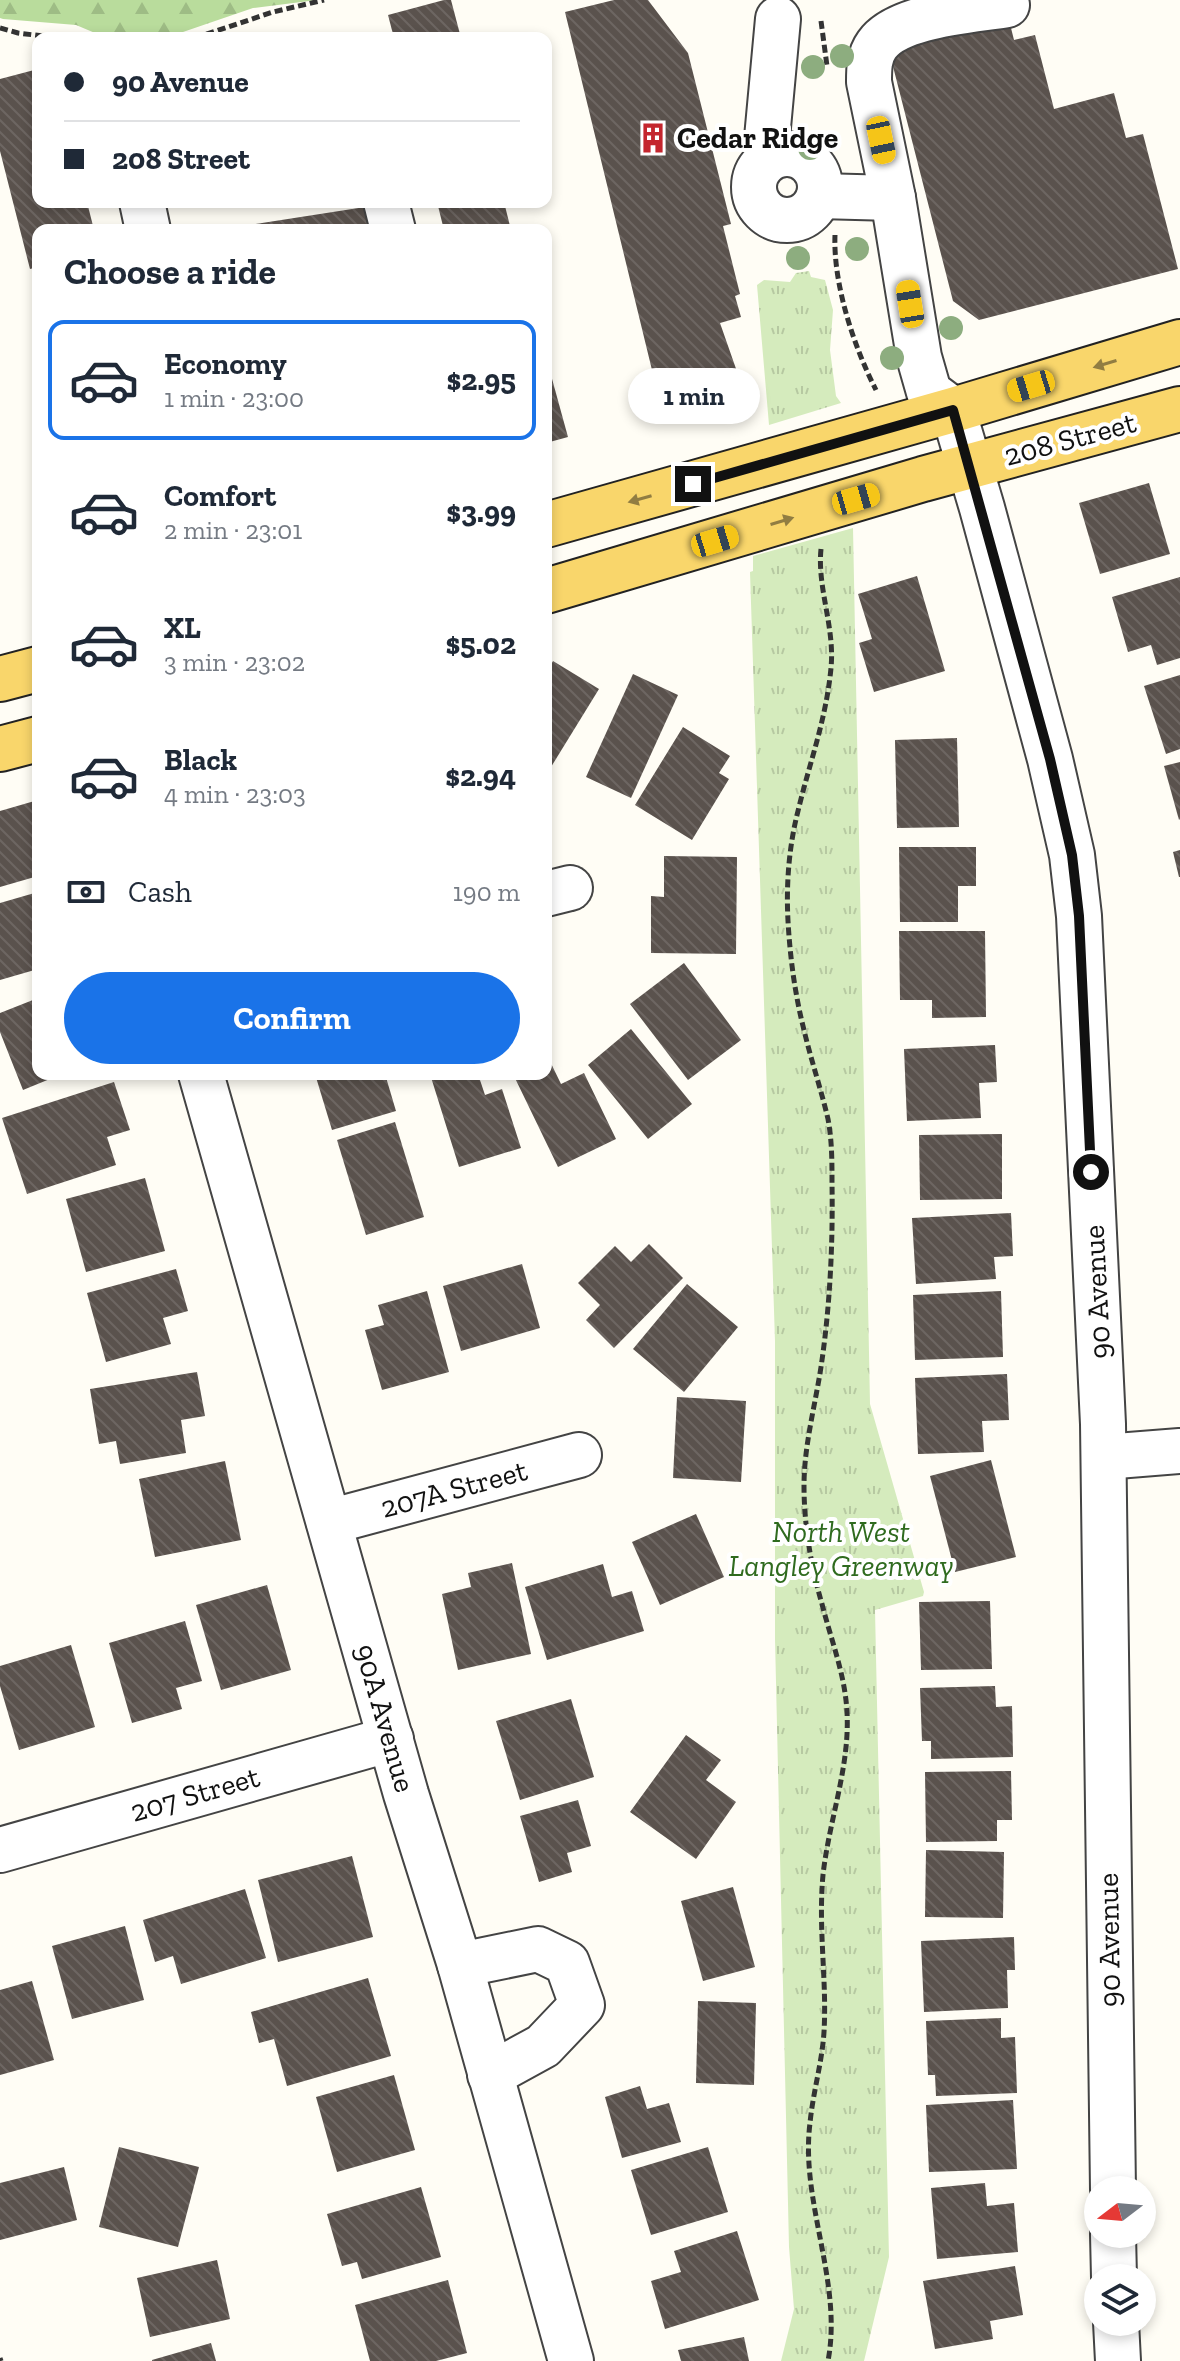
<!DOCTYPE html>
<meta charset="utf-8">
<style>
body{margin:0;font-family:"Zilla Slab",serif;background:#f6f6f7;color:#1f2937;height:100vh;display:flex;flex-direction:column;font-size:30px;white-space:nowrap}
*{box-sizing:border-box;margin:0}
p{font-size:26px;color:#747a83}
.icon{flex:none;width:44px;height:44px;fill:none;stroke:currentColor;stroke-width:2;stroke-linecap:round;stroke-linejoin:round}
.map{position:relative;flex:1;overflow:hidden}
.side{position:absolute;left:32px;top:224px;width:520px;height:856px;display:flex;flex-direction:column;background:#fff;border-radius:16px;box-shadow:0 4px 12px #0003}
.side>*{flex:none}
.guide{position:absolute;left:32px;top:32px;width:520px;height:176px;border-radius:16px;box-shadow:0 4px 12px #0003;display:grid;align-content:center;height:176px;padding:0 32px;background:#fff}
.needle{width:52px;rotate:254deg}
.tools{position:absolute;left:1084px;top:2176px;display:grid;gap:16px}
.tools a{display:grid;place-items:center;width:72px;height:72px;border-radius:50%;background:#fff;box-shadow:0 4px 12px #0003;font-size:40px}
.end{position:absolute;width:36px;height:36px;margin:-18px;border:10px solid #111;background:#fff;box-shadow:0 0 0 4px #fff}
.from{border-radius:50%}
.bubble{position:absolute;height:56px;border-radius:28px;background:#fff;box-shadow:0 4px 12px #0003;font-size:26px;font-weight:700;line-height:56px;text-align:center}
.car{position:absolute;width:24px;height:48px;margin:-24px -12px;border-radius:10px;box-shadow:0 0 6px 2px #0007;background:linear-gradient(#f5c518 24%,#345 0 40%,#f5c518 0 76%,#345 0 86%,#f5c518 0)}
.guide b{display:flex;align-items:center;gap:28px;height:76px;font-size:30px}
.guide b+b{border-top:2px solid #e0e1e3}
.guide i{width:20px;height:20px;background:#1f2937}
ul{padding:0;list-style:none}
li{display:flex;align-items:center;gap:24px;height:120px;margin:0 16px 12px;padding:0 16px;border:4px solid transparent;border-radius:16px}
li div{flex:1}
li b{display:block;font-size:30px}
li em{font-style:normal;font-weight:700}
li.on{border-color:#1a73e8}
li>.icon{width:72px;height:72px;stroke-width:1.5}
h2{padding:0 32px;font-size:36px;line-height:96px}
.pay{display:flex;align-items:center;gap:20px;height:88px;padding:0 32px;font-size:30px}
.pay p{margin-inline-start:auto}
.cta{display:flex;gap:16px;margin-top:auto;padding:16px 32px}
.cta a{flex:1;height:92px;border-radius:48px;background:#1a73e8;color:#fff;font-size:32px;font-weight:700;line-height:92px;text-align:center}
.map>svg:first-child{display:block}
.grass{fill:url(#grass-tufts)}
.forest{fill:url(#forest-firs)}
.building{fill:url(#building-back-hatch)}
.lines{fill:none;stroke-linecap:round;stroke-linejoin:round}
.minor-casing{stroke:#444;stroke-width:48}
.major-casing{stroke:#222;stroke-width:48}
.path{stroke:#333;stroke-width:5;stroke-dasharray:8 4;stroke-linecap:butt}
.minor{stroke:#fff;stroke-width:44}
.major{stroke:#f9d66b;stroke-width:44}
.tree{fill:#8dad7f}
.oneway{fill:#917d42}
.route{stroke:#111;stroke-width:10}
.labels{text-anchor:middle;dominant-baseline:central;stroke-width:8;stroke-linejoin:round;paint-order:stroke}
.poi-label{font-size:30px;font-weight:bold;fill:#111;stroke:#fff;text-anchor:start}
.street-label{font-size:30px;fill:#111;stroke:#fff}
.park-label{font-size:30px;font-style:italic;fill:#2f6b1f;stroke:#fff}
</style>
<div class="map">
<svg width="1180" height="2361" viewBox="0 0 1180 2361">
<defs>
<pattern id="grass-tufts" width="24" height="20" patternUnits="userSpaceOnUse" patternTransform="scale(2)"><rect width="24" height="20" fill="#d5ebbd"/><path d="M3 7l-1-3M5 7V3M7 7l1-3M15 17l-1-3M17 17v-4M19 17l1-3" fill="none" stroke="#b6c8a1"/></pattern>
<pattern id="forest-firs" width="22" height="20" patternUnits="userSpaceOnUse" patternTransform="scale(2)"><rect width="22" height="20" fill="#b9dc9c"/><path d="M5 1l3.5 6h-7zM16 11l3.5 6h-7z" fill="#9ebc85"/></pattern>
<pattern id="building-back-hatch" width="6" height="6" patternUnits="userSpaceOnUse" patternTransform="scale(2)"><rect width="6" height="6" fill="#5a524d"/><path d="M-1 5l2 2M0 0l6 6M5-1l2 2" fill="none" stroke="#6d6662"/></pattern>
</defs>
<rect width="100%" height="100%" fill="#fffdf5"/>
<!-- grass -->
<g class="grass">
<polygon points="809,271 811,277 825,280 833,310 830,350 836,396 841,403 769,425 757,285 764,280 790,282 796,273"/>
<polygon points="853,528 870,1404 924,1592 923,1596 875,1610 889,2257 864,2361 781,2361 794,2309 789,2247 775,1639 775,1341 750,572 753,571 753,556"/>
</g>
<!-- forest -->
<polygon class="forest" points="0,0 317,0 253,8 183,32 135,38 107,38 76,25 3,19 0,18"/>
<!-- building -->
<g class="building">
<polygon points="444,0 451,0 461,38 394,38 388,15"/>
<polygon points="614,0 648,0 688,53 731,224 723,226 740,294 735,296 741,317 720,323 741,383 660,403 565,12"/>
<polygon points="1007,12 1014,40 1035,35 1054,109 1114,93 1126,138 1143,134 1178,269 979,320 953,301 887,43"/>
<polygon points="38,69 38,202 87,202 94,230 38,230 38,267 30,269 0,151 0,79"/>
<polygon points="437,202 504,202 511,230 444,230"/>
<polygon points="365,207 369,230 229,230 229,228"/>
<polygon points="546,357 568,437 546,443"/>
<polygon points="1149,483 1170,554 1100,574 1079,503"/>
<polygon points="917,576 945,671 874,692 859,643 872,639 858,594"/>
<polygon points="1180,577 1180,658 1157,665 1151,645 1128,652 1112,597"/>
<polygon points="553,661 599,689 551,767 546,765 546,673"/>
<polygon points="633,674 678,695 631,798 586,777"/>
<polygon points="1180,675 1180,749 1166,754 1144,686"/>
<polygon points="683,727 730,756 719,773 729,779 692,840 635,805"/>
<polygon points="957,738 959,827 897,828 895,740"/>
<polygon points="1180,762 1180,819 1179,820 1164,766"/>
<polygon points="38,800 38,876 0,887 0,811"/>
<polygon points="899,847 976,847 976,886 958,886 958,922 900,922"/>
<polygon points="1180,850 1180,877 1179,877 1173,852"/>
<polygon points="664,856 737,857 736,954 651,953 651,896 664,897"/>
<polygon points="38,892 38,969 0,980 0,903"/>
<polygon points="899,931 985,931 986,1017 932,1018 932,1000 900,1000"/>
<polygon points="684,963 741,1040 688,1080 630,1004"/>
<polygon points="38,998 38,1074 62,1074 23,1090 0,1032 0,1013"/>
<polygon points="631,1029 692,1104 648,1139 588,1065"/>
<polygon points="995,1045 997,1082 979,1083 981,1118 907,1121 904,1049"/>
<polygon points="546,1053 561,1084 584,1073 616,1139 558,1167 513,1074 546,1074"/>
<polygon points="315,1074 385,1074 396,1111 332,1130"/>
<polygon points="430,1074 478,1074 485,1095 502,1089 521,1148 459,1167"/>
<polygon points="114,1082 130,1130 107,1137 116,1165 27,1194 2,1118"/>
<polygon points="395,1122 424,1217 366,1235 337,1140"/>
<polygon points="1002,1134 1002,1199 920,1200 919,1135"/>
<polygon points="145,1178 165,1251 86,1272 66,1199"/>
<polygon points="1011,1213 1013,1256 994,1257 996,1279 916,1284 912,1218"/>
<polygon points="649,1244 683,1278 614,1348 586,1320 600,1305 578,1283 615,1246 631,1262"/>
<polygon points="522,1264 540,1328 461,1351 443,1286"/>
<polygon points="176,1269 188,1311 163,1318 171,1344 106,1362 87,1293"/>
<polygon points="687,1284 738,1327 684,1392 633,1349"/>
<polygon points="427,1291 449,1372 382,1390 365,1330 384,1325 378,1305"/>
<polygon points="1001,1291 1003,1357 915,1360 913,1295"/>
<polygon points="197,1372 205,1416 181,1420 186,1453 120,1464 116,1441 99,1444 90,1389"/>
<polygon points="1007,1374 1009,1420 982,1421 984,1452 918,1454 915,1378"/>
<polygon points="677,1397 746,1401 741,1482 673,1478"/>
<polygon points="991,1460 1016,1557 955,1572 930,1476"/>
<polygon points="225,1461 241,1540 155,1557 139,1479"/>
<polygon points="696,1514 724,1577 660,1605 632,1542"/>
<polygon points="512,1563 531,1654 458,1670 442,1594 471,1587 468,1573"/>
<polygon points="603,1564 612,1597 632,1591 644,1631 547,1660 525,1587"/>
<polygon points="267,1585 291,1670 221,1690 196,1605"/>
<polygon points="990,1601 992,1669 921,1670 919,1602"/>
<polygon points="185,1621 202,1681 176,1688 182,1709 132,1723 109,1643"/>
<polygon points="71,1645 95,1727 19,1750 0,1686 0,1666"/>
<polygon points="995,1686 996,1707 1012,1706 1013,1757 931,1759 931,1741 922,1741 920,1688"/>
<polygon points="571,1699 594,1777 520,1800 496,1721"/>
<polygon points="686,1735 721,1760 706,1780 736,1802 696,1859 630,1812"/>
<polygon points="1011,1771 1012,1820 997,1820 997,1841 926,1842 925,1772"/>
<polygon points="578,1800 591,1846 567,1853 572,1872 539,1882 520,1816"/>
<polygon points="926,1850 1004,1852 1003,1918 925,1917"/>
<polygon points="352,1856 373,1937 278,1962 258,1880"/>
<polygon points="733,1887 755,1967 703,1981 681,1901"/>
<polygon points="245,1889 266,1958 181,1984 173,1956 155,1962 143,1920"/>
<polygon points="125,1926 144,2000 72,2019 52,1946"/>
<polygon points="1014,1937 1015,1970 1007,1970 1008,2008 924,2012 921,1941"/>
<polygon points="368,1978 391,2056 287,2086 274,2039 259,2043 251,2012"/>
<polygon points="32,1981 54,2060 0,2075 0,1990"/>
<polygon points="698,2001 756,2003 754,2085 696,2083"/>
<polygon points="1001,2018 1001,2038 1015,2037 1017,2093 936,2096 935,2075 928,2075 926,2021"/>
<polygon points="394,2075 415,2150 337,2172 316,2097"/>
<polygon points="640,2086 647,2109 669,2103 681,2142 622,2158 605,2097"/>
<polygon points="1013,2100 1017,2169 929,2172 926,2105"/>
<polygon points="119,2147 199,2167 178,2247 99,2227"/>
<polygon points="708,2147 728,2212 651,2235 631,2170"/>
<polygon points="64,2167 77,2220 0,2240 0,2183"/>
<polygon points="985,2183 987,2206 1014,2203 1018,2252 937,2259 931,2188"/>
<polygon points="421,2187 441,2257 362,2279 357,2262 342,2266 327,2214"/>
<polygon points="737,2231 759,2300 665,2329 651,2281 681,2272 674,2251"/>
<polygon points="217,2260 230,2319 150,2337 137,2278"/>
<polygon points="1015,2266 1023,2315 990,2321 993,2339 935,2349 923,2281"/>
<polygon points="448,2280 467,2353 436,2361 370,2361 355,2305"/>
<polygon points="744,2337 749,2361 681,2361 678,2350"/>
<polygon points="211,2343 216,2361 152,2361 152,2360"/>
</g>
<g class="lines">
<!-- minor casing -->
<g class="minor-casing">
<g id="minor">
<path d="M1007 5C972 11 898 15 877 45 869 56 869 69 869 82L893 198 919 357 929 392 953 410 982 508 1050 759 1072 855 1079 916 1103 1424 1113 2190"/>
<circle cx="787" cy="187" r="33"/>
<polyline points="771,157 767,138 778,19"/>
<polyline points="819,196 893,198"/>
<polyline points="142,202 148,230"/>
<polyline points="386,202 393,230"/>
<polyline points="546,894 570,888"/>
<polyline points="201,1074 406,1794 460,1965 571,2361"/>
<polyline points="1104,1457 1180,1451"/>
<polyline points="329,1522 579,1455"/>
<polyline points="0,1850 391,1739"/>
<polyline points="460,1965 538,1949 567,1963 582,2005 543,2046 490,2075"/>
<polyline points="1113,2234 1114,2278"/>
<polyline points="1116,2322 1118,2361"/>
</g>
</g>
<!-- major casing -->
<g class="major-casing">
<g id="major">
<polyline points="546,525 953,410 1180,342"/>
<polyline points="546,591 923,479 1180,409"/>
<polyline points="0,679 38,669"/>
<polyline points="0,749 38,739"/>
</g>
</g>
<!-- path -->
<g class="path">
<polyline points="821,21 827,66"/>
<polyline points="0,28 18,33 59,38"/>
<polyline points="195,38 273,12 324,0"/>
<path d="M835 235C833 284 854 347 876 390"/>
<path d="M821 549C817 588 835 627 831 668 826 720 810 761 798 811 789 846 786 884 788 921 790 957 795 995 804 1030 811 1060 821 1089 828 1119 832 1140 832 1162 832 1183 833 1244 830 1307 821 1367 815 1406 804 1446 804 1486 804 1525 811 1567 822 1604 831 1640 845 1674 847 1712 850 1767 829 1820 823 1875 818 1929 827 1980 824 2032 822 2063 813 2092 810 2123 800 2202 843 2282 828 2361"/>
<polyline points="0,2358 1,2361"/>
</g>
<!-- minor -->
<use href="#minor" class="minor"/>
<!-- major -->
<use href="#major" class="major"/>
</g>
<!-- trees -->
<g class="tree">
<circle cx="842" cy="56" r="12"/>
<circle cx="813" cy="67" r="12"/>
<circle cx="810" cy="148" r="12"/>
<circle cx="857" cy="249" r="12"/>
<circle cx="798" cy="258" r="12"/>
<circle cx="951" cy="328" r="12"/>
<circle cx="892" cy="358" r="12"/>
</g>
<!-- one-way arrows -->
<defs><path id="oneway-solid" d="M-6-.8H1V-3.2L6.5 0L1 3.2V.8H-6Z" transform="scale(2)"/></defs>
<g class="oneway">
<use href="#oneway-solid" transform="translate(1105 364) rotate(163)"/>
<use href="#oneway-solid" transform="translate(640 499) rotate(164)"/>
<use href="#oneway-solid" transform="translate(782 521) rotate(-17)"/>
</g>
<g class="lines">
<!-- route -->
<polyline class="route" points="693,484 953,410 1050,759 1072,855 1079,916 1091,1172"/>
</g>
<!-- icons -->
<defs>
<g id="building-bare" transform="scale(2.4)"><path d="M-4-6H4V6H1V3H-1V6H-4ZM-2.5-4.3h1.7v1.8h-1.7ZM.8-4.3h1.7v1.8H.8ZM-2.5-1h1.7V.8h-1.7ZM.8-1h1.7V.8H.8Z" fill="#c4262e" stroke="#fff" stroke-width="2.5" paint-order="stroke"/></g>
</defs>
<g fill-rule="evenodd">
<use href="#building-bare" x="653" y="138"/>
</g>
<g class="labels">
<!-- poi labels -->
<g class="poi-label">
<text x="677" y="138">Cedar Ridge</text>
</g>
<!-- street labels -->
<g class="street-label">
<text transform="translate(1070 439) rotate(-15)">208 Street</text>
<text transform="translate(1097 1292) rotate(-93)">90 Avenue</text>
<text transform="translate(454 1489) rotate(-15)">207A Street</text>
<text transform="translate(385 1718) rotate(74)">90A Avenue</text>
<text transform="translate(195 1794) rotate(-16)">207 Street</text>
<text transform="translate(1109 1940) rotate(-91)">90 Avenue</text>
</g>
<!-- park labels -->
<g class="park-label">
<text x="841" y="1532">North West<tspan x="841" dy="34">Langley Greenway</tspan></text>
</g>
</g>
</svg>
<div class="tools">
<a><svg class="needle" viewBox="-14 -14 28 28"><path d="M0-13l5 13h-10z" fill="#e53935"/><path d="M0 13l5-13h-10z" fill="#747a83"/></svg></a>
<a><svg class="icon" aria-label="layers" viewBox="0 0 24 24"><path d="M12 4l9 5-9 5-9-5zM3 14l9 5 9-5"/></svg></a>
</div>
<i class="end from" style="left:1091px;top:1172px"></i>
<i class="end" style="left:693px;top:484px"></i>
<div class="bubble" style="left:628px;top:368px;width:132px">1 min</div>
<i class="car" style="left:881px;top:140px;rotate:168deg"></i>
<i class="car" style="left:910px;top:304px;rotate:351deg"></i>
<i class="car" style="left:1031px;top:386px;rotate:253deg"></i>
<i class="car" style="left:856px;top:499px;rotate:74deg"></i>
<i class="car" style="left:715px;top:541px;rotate:73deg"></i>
<div class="guide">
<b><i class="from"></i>90 Avenue</b>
<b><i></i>208 Street</b>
</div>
<section class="side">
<h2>Choose a ride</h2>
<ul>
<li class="on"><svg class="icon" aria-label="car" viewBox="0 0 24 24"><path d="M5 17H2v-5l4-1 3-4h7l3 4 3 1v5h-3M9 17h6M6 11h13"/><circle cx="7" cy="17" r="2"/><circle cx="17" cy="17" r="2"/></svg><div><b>Economy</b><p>1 min · 23:00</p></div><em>$2.95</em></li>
<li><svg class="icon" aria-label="car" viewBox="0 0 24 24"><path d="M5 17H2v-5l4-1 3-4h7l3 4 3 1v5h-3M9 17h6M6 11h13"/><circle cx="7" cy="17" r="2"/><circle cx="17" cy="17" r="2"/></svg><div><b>Comfort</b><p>2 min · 23:01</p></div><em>$3.99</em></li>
<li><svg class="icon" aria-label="car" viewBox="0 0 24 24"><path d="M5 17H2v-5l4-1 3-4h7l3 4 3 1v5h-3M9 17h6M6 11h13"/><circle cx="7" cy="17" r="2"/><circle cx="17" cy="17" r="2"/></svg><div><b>XL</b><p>3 min · 23:02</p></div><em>$5.02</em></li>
<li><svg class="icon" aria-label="car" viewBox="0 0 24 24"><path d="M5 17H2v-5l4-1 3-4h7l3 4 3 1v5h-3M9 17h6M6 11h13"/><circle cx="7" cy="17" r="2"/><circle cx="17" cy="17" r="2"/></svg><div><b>Black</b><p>4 min · 23:03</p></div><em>$2.94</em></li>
</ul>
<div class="pay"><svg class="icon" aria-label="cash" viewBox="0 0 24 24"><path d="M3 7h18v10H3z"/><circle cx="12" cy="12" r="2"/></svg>Cash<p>190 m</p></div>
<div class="cta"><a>Confirm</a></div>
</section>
</div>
